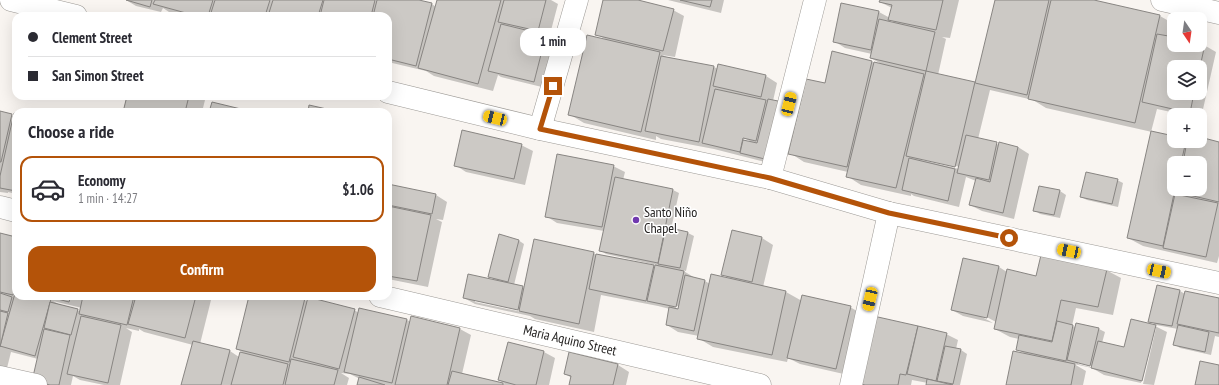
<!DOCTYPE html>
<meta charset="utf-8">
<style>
body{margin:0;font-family:"PT Sans Narrow",sans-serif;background:#f2f2f3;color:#2b2b33;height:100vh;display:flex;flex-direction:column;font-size:15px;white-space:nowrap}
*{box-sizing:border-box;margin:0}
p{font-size:13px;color:#7c7c81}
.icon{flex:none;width:22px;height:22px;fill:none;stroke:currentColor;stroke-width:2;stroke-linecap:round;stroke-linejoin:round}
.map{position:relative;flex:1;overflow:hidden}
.details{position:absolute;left:12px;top:108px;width:380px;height:192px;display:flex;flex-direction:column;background:#fff;border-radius:12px;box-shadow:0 4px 16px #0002}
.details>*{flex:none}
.guide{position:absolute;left:12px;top:12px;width:380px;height:88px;border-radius:12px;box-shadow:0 4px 16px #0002;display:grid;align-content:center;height:88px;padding:0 16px;background:#fff}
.needle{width:26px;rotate:167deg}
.controls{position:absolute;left:1167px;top:12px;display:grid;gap:8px}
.controls a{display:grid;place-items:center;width:40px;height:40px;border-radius:8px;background:#fff;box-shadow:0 4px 16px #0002;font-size:20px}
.end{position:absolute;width:18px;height:18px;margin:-9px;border:5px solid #b45309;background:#fff;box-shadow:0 0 0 2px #fff}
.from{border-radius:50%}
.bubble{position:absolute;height:28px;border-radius:12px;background:#fff;box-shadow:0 4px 16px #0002;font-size:13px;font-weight:800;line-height:28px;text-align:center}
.car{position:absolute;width:12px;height:24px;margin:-12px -6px;border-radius:5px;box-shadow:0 0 3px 1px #0007;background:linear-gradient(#f5c518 24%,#345 0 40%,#f5c518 0 76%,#345 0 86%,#f5c518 0)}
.guide b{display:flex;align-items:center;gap:14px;height:38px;font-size:15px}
.guide b+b{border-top:1px solid #e1e1e2}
.guide i{width:10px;height:10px;background:#2b2b33}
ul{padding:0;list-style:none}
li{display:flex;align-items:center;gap:12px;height:66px;margin:0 8px 6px;padding:0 8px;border:2px solid #e1e1e2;border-radius:12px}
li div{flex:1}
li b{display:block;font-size:15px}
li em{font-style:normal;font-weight:800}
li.selected{border-color:#b45309}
li>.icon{width:36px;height:36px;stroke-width:1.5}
h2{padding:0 16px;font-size:18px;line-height:48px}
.primary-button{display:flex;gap:8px;margin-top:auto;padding:8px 16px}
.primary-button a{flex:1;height:46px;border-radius:12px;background:#b45309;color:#fff;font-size:16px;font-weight:800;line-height:46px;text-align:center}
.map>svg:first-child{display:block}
.shadow{fill:#0003;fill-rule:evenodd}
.building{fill:#ccc9c5;stroke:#888582}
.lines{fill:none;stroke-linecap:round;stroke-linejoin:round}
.street-casing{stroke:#9d9a96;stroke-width:23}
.street{stroke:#fff;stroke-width:22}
.route{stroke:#b45309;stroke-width:5}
.poi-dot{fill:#7039af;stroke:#fff;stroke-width:1.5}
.labels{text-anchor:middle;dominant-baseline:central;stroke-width:3;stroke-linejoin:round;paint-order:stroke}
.poi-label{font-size:14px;fill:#242221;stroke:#fff;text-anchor:start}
.street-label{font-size:14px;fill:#242221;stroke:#fff}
</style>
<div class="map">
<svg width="1219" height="385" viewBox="0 0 1219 385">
<rect width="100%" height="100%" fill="#f9f5f1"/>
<!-- shadow -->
<g class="shadow">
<polygon points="126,0 415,0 432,4 436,7 438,0 551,0 558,4 549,38 557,42 546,88 501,77 498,75 493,91 434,76 426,71 388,62 388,16 183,16 169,12 163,8 161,12 136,6"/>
<path d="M604 0H634L673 10 684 16 675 57 662 55 669 58 714 67 718 69 766 76 777 83 773 101 781 166 714 149 661 139 656 136V140L584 123 569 114 605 39 596 34ZM739 135 753 143H749L738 136Z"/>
<polygon points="668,0 724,0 721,13"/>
<path d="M881 0H959L950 38 942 37 946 39 938 75 976 84 996 0H1090L1160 16 1174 24V45H1200V44L1204 45 1216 52 1201 118 1200 115H1185L1157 109 1151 132 1174 137V141H1200V139L1219 143V256L1217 263 1143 246 1128 238 1152 132 1046 108 1033 100 990 90 978 139 1000 145 1018 147 1029 154 1014 219 982 211 970 205 976 181 966 177 959 207 914 196 911 194V196L861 185 847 176 848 172 804 162 790 153 872 62 883 65 871 58 872 54 845 48 834 41 842 4 879 12 890 18 892 8 880 2ZM890 20 897 24 890 22ZM1174 67H1200V93H1174ZM922 158 960 167 959 169 922 160ZM1174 163H1200V189H1174Z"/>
<polygon points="128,96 206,96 202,112 124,112"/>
<polygon points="0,112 14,116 16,115 16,194 8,192 8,193 0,192"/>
<polygon points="521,145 533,151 525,185 466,172 455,165"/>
<path d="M613 166 625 172 623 180 673 190 679 193 671 229 688 233 694 236 686 271 682 270 695 278 705 281 710 284 731 279 722 274 733 231 762 238 773 245 763 287 786 292 802 301 850 307 862 314 848 375 800 364 788 358 787 362 713 347 698 338 699 336 678 332 667 325 670 309 658 306 601 295 594 332 535 319 530 316 475 304 464 298 497 281 489 276 518 240 524 244 514 285 525 288 594 253 596 255 655 267 656 265 606 254 600 250 604 231 557 223 546 216ZM475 300 523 310 522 312 475 302ZM672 303 679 307V310L671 305Z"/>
<polygon points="1117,180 1123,183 1118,207 1087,200 1081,197"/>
<polygon points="388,185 436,195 447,202 443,220 436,219 442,222 428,287 388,279 388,207 390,207 388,206"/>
<polygon points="1060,191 1066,195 1060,218 1040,214 1034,210"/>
<path d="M0 234 16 238V296H128L136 299 137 296H212L200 344 230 351 239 357 247 355 237 349 250 296H291L308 301 354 310 359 313 360 310 407 320 411 322 412 317 460 329 471 335 462 374 505 384 499 380 508 343 544 352 555 358 549 385H358L360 379 350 374 341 373 349 378 347 385H183L193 345 144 332 139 329V331L126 328 132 332 120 385H104L80 380 73 376 71 385H42L38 359 11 352 5 376 0 374ZM53 301 82 308 81 312 77 310 62 306Z"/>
<path d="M999 267 1007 272 1037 277 1106 270 1121 278 1113 315 1076 308 1072 326 1076 327 1099 329 1105 332 1102 343 1125 348 1155 326 1167 332 1154 385 1143 384 1156 328H1154L1141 383 1104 375 1092 368 1074 364 1086 371 1083 385H1007L1025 354 1017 349 1019 339 1010 337 995 329 996 322 983 315 982 317 993 323 963 316 952 310ZM1078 362 1095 366 1094 368 1078 364Z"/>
<polygon points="1158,286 1180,291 1185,294 1219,300 1219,337 1215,336 1211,355 1180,348 1174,344 1178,329 1156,325 1150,321"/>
<polygon points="869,316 946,334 958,340 956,349 961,350 967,354 960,385 927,385 928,383 912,380 911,385 860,385"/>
<polygon points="570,353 618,365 629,372 626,385 570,385 572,378 565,374"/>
</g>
<!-- building -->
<g class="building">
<polygon points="126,0 152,0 150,7"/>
<polygon points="155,0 213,0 208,16 197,16 153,4"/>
<polygon points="215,0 270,0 265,16 210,16"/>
<polygon points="273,0 323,0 318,16 268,16"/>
<polygon points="324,0 375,0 371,16 320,16"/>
<polygon points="377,0 419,0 432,3 416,66 388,59 388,16 373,16"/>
<polygon points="437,0 501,0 478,84 418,68"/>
<polygon points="504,0 546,0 538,31 498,22"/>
<polygon points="603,0 638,0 674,9 663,51 595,35"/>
<polygon points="680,0 712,0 710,7"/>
<polygon points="880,0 943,0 936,30 888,20 892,5 879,2"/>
<polygon points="995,0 1049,0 1027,95 975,83"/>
<polygon points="1051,0 1094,0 1160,15 1135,123 1028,99"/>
<polygon points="841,3 879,11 871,50 833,42"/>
<polygon points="879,19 935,32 926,71 870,58"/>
<polygon points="501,24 546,35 534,82 488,71"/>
<polygon points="1157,34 1174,37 1174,45 1200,45 1200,43 1205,44 1200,67 1174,67 1174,93 1194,93 1190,113 1142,102"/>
<polygon points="587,35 660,52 641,132 568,115"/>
<polygon points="832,51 872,61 847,167 788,154 806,79 825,83"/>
<polygon points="661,56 714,66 699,142 645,131"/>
<polygon points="874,62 924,74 896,188 846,177"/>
<polygon points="718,64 766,75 761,97 713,86"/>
<polygon points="926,71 975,82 955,167 906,156"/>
<polygon points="715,89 766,100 756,141 743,138 740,152 702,143"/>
<polygon points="127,96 189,96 185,112 123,112"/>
<polygon points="768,99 783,102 769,160 740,153 743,140 757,143"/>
<polygon points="212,102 245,110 244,112 209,112"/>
<polygon points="309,105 340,112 308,112"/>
<polygon points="0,111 12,114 1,162 0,162"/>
<polygon points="14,113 16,114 16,191 0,188 0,176"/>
<polygon points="462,130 522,144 514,179 454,166"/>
<polygon points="1151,131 1174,136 1174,141 1186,141 1181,163 1174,163 1174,189 1175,189 1163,246 1127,238"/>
<polygon points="966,135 997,142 989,180 957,173"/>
<polygon points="1200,137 1219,142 1219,202 1176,192 1177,189 1200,189 1200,163 1183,163 1187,141 1200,141"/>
<polygon points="999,142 1018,147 1003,213 969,205 976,178 990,182"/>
<polygon points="557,154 614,165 602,227 545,217"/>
<polygon points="909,158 955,169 948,201 902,190"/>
<polygon points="1086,172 1118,179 1112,204 1080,197"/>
<polygon points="615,177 673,189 658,263 599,251"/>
<polygon points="388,184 436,194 432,214 388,205"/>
<polygon points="1039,186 1060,190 1054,215 1033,211"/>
<polygon points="1175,194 1218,203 1206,257 1163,248"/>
<polygon points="388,206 431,215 417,281 388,276"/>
<polygon points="666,227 688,232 680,268 658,264"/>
<polygon points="732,230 762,237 752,282 721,275"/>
<polygon points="0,233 16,237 16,288 15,288 13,295 0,292"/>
<polygon points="499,234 519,240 508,282 488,277"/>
<polygon points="534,239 594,252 579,324 519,311"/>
<polygon points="596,254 654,265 646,301 589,289"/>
<polygon points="1041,255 1107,269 1098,307 1061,300 1052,341 994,329 1007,269 1036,276"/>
<polygon points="963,258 999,266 987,318 951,310"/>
<polygon points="655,265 684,271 676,307 647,301"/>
<polygon points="468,274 523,286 518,310 463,298"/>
<polygon points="711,274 786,291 772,355 697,339"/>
<polygon points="685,275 705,280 694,331 666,325 669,307 678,309"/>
<polygon points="1157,285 1180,290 1172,326 1148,322"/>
<polygon points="16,290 16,296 40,296 51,299 35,356 0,346"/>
<polygon points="1185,291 1219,298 1219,333 1177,324"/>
<polygon points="0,293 12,297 8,312 0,310"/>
<polygon points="802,295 851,306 836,369 787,358"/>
<polygon points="46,296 71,296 69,302"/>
<polygon points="83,296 134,296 127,325 79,314"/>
<polygon points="136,296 196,296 185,338 128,324"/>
<polygon points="249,296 295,296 305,298 289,362 236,349"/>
<polygon points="308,297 355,309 339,369 293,357"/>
<polygon points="50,302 78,309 71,335 44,328"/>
<polygon points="359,308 407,319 392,383 344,372"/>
<polygon points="0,311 8,313 0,347"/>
<polygon points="869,315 918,326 906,375 900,374 898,385 865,385 853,382"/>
<polygon points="81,316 121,325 108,383 67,374"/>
<polygon points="411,316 460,328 447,385 395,385"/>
<polygon points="1131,319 1156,325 1142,381 1091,368 1098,341 1124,347"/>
<polygon points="1057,321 1073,325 1066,361 1016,350 1019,335 1052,342"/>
<polygon points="1076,323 1099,328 1090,366 1067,360"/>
<polygon points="1178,325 1209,332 1205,352 1173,345"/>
<polygon points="918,326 947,333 936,381 907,374"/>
<polygon points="44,329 70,335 59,385 50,385 32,381"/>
<polygon points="193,341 230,350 221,385 181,385"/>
<polygon points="508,342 544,351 536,385 516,385 498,380"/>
<polygon points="945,346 961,349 953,384 937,381"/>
<polygon points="1013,351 1075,364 1071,385 1006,385"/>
<polygon points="240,352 288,364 283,385 231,385"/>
<polygon points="569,352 618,364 613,385 569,385 571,376 564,374"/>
<polygon points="291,359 338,370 334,385 285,385"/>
<polygon points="1200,361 1219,365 1219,385 1195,385"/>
<polygon points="452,371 503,383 503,385 448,385"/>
<polygon points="359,377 385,385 357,385"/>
<polygon points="927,379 953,385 926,385"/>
</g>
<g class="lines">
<!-- street casing -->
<g class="street-casing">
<g id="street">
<polyline points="11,0 76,16"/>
<polyline points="1162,0 1219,13"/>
<polyline points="388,92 540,129 770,178 889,213 1219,283"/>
<polyline points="540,129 577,0"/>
<polyline points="770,178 815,0"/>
<polyline points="0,207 16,211"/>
<polyline points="380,296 760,385"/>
<polyline points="0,377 36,385"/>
<polyline points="851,385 889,213"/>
</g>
</g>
<!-- street -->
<use href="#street" class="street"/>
</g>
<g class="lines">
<!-- route -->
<polyline class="route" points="553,86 540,129 770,178 889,213 1009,238"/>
</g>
<!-- markers -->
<circle class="poi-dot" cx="636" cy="220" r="4"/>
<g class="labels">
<!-- poi labels -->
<g class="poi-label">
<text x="644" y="212">Santo Niño<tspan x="644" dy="16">Chapel</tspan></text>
</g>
<!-- street labels -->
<g class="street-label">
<text transform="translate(570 340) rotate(13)">Maria Aquino Street</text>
</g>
</g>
</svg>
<div class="controls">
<a><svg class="needle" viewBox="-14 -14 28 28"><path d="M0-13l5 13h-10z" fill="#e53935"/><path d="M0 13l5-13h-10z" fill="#7c7c81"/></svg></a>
<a><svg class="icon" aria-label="layers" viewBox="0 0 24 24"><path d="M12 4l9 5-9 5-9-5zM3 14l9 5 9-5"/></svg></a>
<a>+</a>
<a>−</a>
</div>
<i class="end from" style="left:1009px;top:238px"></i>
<i class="end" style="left:553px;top:86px"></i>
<div class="bubble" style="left:520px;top:28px;width:66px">1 min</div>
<i class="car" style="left:789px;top:104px;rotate:14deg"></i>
<i class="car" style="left:495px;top:118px;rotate:284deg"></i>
<i class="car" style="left:1069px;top:251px;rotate:282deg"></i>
<i class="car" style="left:1159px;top:271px;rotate:102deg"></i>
<i class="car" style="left:870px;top:299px;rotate:193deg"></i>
<div class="guide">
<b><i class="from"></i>Clement Street</b>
<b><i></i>San Simon Street</b>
</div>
<section class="details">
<h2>Choose a ride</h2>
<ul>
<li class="selected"><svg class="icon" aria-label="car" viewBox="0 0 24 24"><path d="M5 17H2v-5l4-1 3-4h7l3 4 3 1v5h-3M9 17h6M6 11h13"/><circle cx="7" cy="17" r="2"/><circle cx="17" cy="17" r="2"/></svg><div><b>Economy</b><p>1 min · 14:27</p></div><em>$1.06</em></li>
</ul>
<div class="primary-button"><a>Confirm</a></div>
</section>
</div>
